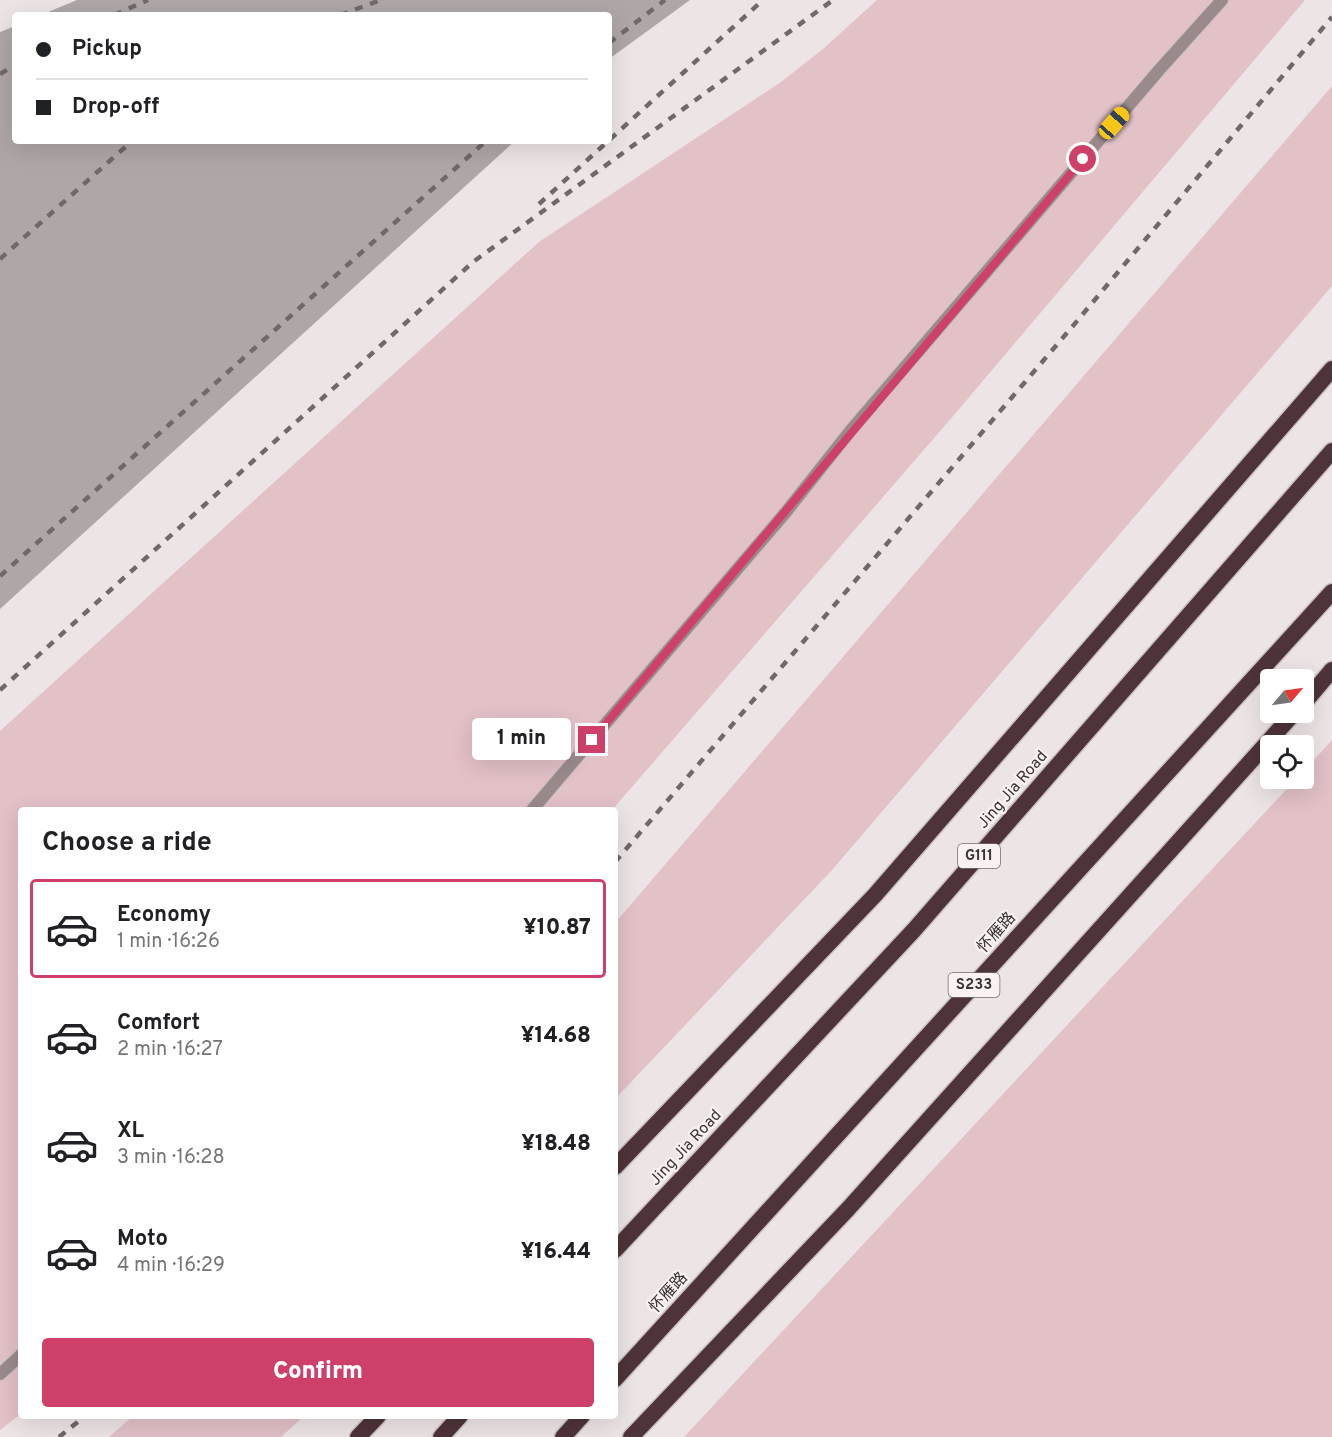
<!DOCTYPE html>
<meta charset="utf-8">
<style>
body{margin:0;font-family:Overpass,"Noto Sans SC",sans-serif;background:#f2f2f2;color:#202124;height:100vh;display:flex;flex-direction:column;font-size:22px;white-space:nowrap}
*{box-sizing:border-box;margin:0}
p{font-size:20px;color:#757577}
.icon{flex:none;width:33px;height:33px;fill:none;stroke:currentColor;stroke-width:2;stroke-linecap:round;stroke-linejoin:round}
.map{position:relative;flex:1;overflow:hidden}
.details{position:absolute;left:18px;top:807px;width:600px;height:612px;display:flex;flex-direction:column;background:#fff;border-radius:6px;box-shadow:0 6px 24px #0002}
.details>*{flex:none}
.hud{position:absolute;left:12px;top:12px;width:600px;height:132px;border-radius:6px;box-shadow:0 6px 24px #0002;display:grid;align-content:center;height:132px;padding:0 24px;background:#fff}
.needle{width:39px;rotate:61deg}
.tools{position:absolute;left:1260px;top:669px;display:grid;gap:12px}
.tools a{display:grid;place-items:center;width:54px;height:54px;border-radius:6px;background:#fff;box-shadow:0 6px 24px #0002;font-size:30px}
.end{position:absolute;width:27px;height:27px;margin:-14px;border:8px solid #ce406a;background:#fff;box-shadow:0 0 0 3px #fff}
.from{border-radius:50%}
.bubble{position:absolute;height:42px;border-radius:6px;background:#fff;box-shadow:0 6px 24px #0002;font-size:20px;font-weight:800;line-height:42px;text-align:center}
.car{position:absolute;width:18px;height:36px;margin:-18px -9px;border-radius:8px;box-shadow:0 0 4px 2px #0007;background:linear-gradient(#f5c518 24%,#345 0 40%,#f5c518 0 76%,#345 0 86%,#f5c518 0)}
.hud b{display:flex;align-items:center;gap:21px;height:57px;font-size:22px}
.hud b+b{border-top:2px solid #e0e0e0}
.hud i{width:15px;height:15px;background:#202124}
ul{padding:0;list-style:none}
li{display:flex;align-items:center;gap:18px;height:99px;margin:0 12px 9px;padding:0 12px;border:3px solid transparent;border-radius:6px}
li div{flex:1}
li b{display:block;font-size:22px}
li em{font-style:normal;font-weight:800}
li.on{border-color:#ce406a}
li>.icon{width:54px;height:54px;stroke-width:1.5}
h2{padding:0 24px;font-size:27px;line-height:72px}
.button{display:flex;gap:12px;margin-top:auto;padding:12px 24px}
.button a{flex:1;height:69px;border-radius:6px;background:#ce406a;color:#fff;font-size:24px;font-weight:800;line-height:69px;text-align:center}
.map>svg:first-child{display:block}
.green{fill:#e2c1c7}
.building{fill:#afa6a7}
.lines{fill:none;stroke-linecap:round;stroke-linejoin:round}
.minor-casing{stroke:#c9c1c2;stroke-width:14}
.trunk-casing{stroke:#c9c1c2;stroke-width:19}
.minor{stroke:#9a8a8c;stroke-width:12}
.trunk{stroke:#4e3338;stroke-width:16}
.rail{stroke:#6f6a6a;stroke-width:4.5;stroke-dasharray:8 8;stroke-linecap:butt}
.route{stroke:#ce406a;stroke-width:8}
.labels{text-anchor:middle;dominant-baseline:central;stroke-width:4.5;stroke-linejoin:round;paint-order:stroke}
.shield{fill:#faf1f2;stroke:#736e6e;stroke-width:1.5}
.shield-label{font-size:15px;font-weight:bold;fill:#393636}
.street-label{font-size:16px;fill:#393636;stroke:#faf1f2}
</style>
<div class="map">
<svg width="1332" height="1437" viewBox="0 0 1332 1437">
<rect width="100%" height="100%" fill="#ede4e5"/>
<!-- green -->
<g class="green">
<polygon points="877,0 1305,0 954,415 612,810 21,810 21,1414 0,1430 0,731 539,242 781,82 823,49"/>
<polygon points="1332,86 1332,286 832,870 615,1099 615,923"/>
<polygon points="1332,740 1332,1437 684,1437 1296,779 1304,778 1304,771"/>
<polygon points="133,1416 304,1416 281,1437 109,1437"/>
</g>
<!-- building -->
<g class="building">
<polygon points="77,0 690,0 609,59 609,15 41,15"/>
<polygon points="15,26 15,141 515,141 0,609 0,32"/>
</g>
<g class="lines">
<!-- minor casing -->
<g class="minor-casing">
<g id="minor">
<polyline points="532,810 786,512 851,430 1160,69 1222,0"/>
<polyline points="0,1374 21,1355"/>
</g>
</g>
<!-- trunk casing -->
<g class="trunk-casing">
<g id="trunk">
<polyline points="1304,703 1332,670"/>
<polyline points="615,1167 875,895 1332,369"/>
<polyline points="615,1250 914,930 1332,451"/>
<polyline points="615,1379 1332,592"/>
<polyline points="358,1437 378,1416"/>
<polyline points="441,1437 460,1416"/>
<polyline points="563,1437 582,1416"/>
<polyline points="631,1437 848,1209 1295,712"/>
</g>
</g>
<!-- minor -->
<use href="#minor" class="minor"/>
<!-- trunk -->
<use href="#trunk" class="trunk"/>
<!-- rail -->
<g class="rail">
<polyline points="114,15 148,0"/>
<polyline points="340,15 381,0"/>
<polyline points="609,43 665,0"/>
<polyline points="0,74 15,65"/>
<polyline points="539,204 763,0"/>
<polyline points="0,259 132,141"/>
<polyline points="0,576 486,141"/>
<polyline points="0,690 473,262 833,0"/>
<polyline points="615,862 1072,327 1332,17"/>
<polyline points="59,1437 85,1416"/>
</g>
</g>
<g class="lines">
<!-- route -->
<polyline class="route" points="592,740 1083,159"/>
</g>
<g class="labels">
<!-- shield labels -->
<g class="shield">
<rect x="958" y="844" width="42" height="24" rx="4.5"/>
<rect x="948.5" y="973" width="51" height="24" rx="4.5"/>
</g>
<g class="shield-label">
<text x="979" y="856">G111</text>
<text x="974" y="985">S233</text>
</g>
<!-- street labels -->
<g class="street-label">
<text transform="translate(1013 790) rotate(-49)">Jing Jia Road</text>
<text transform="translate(997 933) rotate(-48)">怀雁路</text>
<text transform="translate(686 1148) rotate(-47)">Jing Jia Road</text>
<text transform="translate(669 1293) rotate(-48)">怀雁路</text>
</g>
</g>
</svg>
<div class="tools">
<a><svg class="needle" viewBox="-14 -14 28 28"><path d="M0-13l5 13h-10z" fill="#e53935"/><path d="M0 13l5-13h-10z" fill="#757577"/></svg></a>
<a><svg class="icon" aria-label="locate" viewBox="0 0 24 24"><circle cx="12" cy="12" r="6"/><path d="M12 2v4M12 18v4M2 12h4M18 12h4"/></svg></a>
</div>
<i class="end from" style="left:1083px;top:159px"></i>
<i class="end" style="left:592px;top:740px"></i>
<div class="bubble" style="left:472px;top:718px;width:99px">1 min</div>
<i class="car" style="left:1114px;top:123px;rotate:41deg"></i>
<div class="hud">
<b><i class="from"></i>Pickup</b>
<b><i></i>Drop-off</b>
</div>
<section class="details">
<h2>Choose a ride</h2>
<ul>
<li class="on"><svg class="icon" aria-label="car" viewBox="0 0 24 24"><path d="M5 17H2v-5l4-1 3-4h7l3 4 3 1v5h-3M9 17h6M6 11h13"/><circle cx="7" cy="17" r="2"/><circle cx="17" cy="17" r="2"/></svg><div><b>Economy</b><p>1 min · 16:26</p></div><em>¥10.87</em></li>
<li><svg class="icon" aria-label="car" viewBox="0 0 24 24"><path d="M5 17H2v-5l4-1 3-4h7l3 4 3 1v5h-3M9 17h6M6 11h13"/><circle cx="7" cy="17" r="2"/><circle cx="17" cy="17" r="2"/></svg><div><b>Comfort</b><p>2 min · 16:27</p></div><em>¥14.68</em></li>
<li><svg class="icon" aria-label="car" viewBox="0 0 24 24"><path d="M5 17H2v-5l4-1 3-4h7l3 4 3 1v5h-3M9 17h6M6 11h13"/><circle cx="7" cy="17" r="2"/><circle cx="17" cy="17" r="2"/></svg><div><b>XL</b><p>3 min · 16:28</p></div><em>¥18.48</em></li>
<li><svg class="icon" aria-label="car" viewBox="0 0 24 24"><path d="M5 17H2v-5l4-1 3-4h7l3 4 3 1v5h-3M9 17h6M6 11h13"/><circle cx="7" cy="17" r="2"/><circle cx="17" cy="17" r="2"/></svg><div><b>Moto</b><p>4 min · 16:29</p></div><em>¥16.44</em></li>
</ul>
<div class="button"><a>Confirm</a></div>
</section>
</div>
